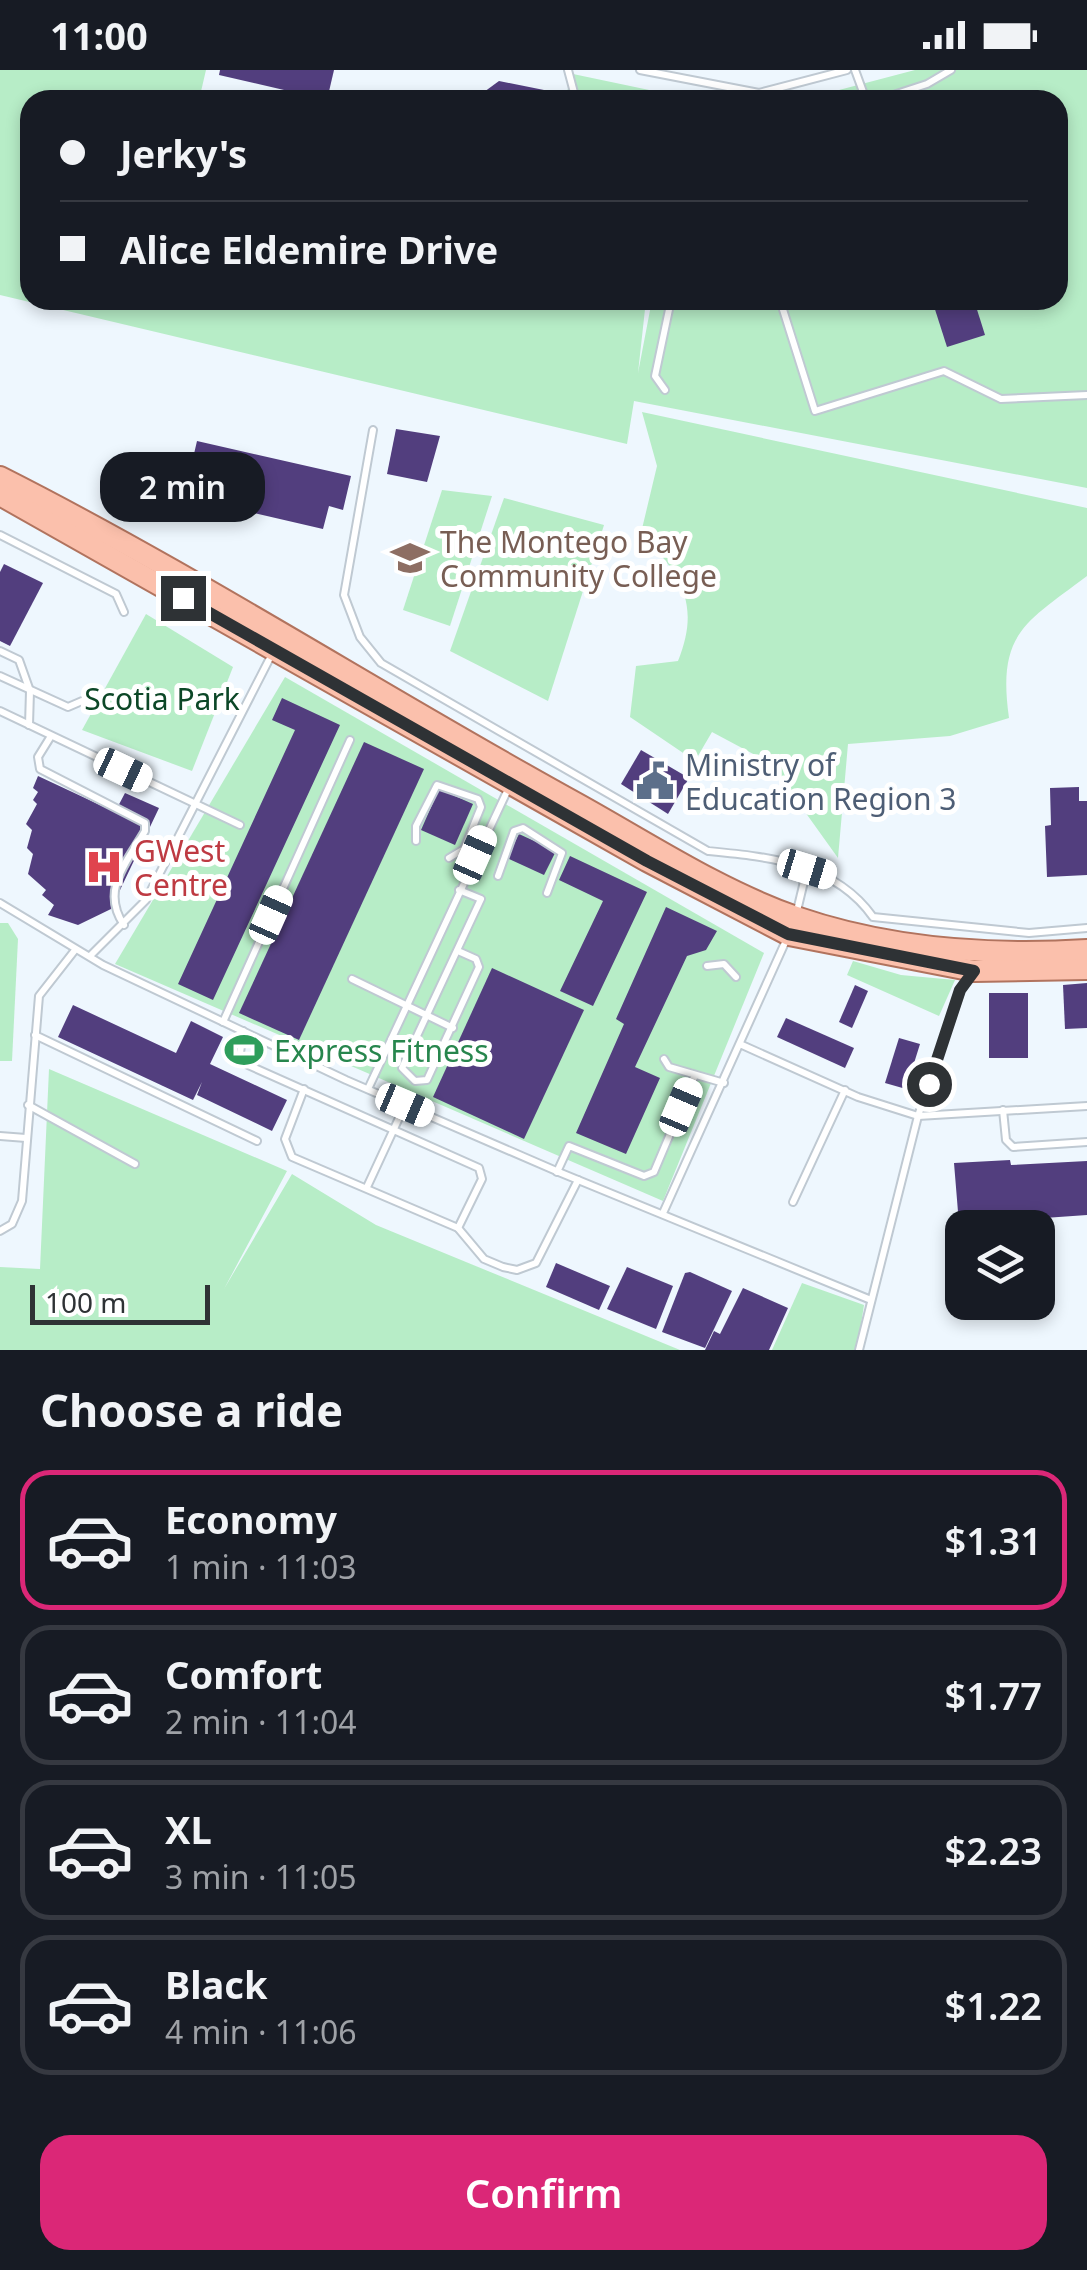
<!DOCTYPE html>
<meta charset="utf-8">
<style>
body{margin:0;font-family:"Noto Sans",sans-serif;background:#242831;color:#f1f3f6;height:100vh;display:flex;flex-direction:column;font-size:38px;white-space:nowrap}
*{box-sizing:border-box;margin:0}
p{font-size:32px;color:#9ea1a6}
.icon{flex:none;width:55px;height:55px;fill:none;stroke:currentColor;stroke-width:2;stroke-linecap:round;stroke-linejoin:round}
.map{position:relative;height:1280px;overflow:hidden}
.drawer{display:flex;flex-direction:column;background:#171b24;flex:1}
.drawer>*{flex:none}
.hud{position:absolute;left:20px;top:20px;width:1048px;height:220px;border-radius:30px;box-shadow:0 5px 15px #0003;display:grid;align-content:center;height:220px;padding:0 40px;background:#171b24}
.controls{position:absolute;left:945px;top:1140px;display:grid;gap:20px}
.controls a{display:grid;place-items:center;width:110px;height:110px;border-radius:20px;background:#171b24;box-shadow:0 5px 15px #0003;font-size:50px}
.scale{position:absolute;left:30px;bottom:25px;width:180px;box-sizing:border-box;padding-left:10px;border:5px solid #2e3235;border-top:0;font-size:28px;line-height:35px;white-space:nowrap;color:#2e3235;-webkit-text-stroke:8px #fff;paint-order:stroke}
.end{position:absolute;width:45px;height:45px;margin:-22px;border:12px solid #2e3235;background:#fff;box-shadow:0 0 0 5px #fff}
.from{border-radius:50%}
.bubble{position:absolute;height:70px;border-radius:30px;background:#171b24;box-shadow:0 5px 15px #0003;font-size:32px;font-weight:600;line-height:70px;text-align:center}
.car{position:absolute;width:30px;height:60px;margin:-30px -15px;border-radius:12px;box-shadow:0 0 8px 2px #0007;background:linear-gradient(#fff 24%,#345 0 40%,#fff 0 76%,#345 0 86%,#fff 0)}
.hud b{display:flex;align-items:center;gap:35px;height:95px;font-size:38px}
.hud b+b{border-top:2px solid #363941}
.hud i{width:25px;height:25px;background:#f1f3f6}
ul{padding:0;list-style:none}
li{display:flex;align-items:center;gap:30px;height:140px;margin:0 20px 15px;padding:0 20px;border:5px solid #363941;border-radius:30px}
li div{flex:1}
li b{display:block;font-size:38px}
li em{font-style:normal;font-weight:600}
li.selected{border-color:#db2777}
li>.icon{width:90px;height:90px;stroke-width:1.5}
h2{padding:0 40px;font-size:45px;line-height:120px}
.primary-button{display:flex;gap:20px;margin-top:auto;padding:20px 40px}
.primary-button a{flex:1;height:115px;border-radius:30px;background:#db2777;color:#fff;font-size:40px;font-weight:600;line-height:115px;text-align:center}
.status{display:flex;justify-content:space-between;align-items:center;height:70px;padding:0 50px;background:#171b24;direction:ltr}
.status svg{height:28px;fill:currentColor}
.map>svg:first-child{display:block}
.green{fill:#b7edc7}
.building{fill:#523e7e}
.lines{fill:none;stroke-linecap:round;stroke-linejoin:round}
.service-casing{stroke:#bfc9d2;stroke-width:10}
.primary-casing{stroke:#b1735e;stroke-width:24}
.service{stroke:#fff;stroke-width:6}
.primary{stroke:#fbc0ac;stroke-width:20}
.route{stroke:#2e3235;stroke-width:12}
.labels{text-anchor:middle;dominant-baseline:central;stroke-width:10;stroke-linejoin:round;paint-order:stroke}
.education-label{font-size:30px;fill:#785e54;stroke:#fff;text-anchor:start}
.park-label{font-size:30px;fill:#0c4727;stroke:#fff}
.service-label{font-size:30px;fill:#4e5e75;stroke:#fff;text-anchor:start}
.health-label{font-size:30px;fill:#be3a42;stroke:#fff;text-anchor:start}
.leisure-label{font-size:30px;fill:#27864d;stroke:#fff;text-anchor:start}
</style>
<div class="status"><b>11:00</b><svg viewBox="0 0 49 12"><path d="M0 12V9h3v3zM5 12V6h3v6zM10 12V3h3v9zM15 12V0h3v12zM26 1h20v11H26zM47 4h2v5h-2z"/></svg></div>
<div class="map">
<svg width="1087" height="1280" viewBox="0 0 1087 1280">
<rect width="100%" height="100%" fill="#eef7fe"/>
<!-- green -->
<g class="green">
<polygon points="0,0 206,0 199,30 30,30 30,230 646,230 638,303 652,230 1058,230 1058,30 801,30 915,0 1087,0 1087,418 634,331 627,374 0,225"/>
<polygon points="573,4 673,25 673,30 564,30"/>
<path d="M642 342 1087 438V506C1025 553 997 563 1009 648L950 666 848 674 838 788 770 693 712 662 695 691 630 647 636 596 678 591C701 534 681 505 641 463L657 396Z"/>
<polygon points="442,420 492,426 450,556 403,540"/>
<polygon points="504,428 604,455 548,631 450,581"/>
<polygon points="146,544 233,597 192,701 82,660"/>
<polygon points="285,607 764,883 663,1131 115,894"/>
<polygon points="0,853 8,853 18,869 12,991 0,991"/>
<polygon points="853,891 901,905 955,910 939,946 847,905"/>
<polygon points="49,999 287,1101 224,1219 292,1104 376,1155 680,1280 0,1280 0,1197 40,1199"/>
<polygon points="802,1213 864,1235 857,1280 772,1280"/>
</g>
<!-- building -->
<g class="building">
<polygon points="220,0 334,0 327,30 219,5"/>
<polygon points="499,11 544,20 542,30 473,30"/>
<polygon points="932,230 974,230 985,265 947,277"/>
<polygon points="396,359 440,366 427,412 387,404"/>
<polygon points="197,371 351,406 343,440 329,436 323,459 184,427"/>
<polygon points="4,494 43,513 10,576 0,571 0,502"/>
<polygon points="282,628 340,655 213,930 178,914 295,660 272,650"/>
<polygon points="364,672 424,699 299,970 239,943"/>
<polygon points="641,680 689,708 668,744 621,714"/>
<polygon points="38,706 115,742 125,723 159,738 111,839 78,855 48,845 54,835 42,825 46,820 28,804 33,784 27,778 32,760 26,754 37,734 33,730 38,722 33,718"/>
<polygon points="1079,717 1079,731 1087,731 1087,805 1047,807 1045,756 1051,755 1050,718"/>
<polygon points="439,719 473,734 455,775 421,760"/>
<polygon points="519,764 556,781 544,805 507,788"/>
<polygon points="570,786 647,822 593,936 560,921 603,831 559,810"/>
<polygon points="666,837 717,861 706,880 687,886 635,997 660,1008 626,1084 576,1063 624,954 616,949"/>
<polygon points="492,898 584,940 524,1069 433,1027"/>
<polygon points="1087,913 1087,958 1065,959 1063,915"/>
<polygon points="855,915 868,921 852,958 839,952"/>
<rect x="989" y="923" width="39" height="65"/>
<polygon points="73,935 176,983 191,951 223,967 210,994 287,1030 272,1061 197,1025 202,1012 193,1030 58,967"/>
<polygon points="786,948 854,978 845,998 777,967"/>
<polygon points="899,968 920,974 906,1019 885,1013"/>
<polygon points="1010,1090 1011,1095 1087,1091 1087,1145 959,1154 954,1093"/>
<polygon points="556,1193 610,1216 599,1240 546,1217"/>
<polygon points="627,1197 673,1216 656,1259 607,1239"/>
<polygon points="690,1202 732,1221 705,1278 662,1262 685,1203"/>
<polygon points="743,1218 788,1238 769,1280 705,1280 714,1261 720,1264"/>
</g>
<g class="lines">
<!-- service casing -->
<g class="service-casing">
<g id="service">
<polyline points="568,0 576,30"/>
<polyline points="640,0 759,23 847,0"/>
<polyline points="855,0 866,30"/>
<polyline points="878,30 927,14 951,0"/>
<polyline points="780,230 815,341 944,301 1001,329 1087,325"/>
<polyline points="665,320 655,306 671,230"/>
<path d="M373 360 344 525 360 567 381 593 708 781C770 787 835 793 873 847L1029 863 1087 858"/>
<polyline points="0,465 116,524 124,542"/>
<polyline points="0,581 19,590 30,621 29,655"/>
<polyline points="0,606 68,637 82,631"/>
<polyline points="0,641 240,755"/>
<path d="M51 666 38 687 40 699 145 753V761C127 792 100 820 124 855"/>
<polyline points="416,771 416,756 437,715 478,729 481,737 464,779 449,788"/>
<polyline points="498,806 514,761 523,758 562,783 547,823"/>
<polyline points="0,833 103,895 346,1010 561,1103 871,1230"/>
<polyline points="796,845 807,799"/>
<polyline points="458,881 476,889 479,897 427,1010 415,1011 402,998 481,829 459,820"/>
<polyline points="90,886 146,830 273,582"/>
<polyline points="707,896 724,894 736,907"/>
<polyline points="352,909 453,958"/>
<polyline points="223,952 350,670"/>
<polyline points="243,961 240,983 248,995 479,1098 482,1109 458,1158"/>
<polyline points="35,965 257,1071"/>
<polyline points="742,975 858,1027 918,1046 1087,1036"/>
<polyline points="664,989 669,997 724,1013"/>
<polyline points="304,1019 285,1069 292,1087 458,1158 484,1189 503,1197 517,1200 536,1193 578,1110"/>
<polyline points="368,1019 510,715"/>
<polyline points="28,1035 135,1094"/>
<polyline points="1003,1040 1006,1070 1013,1077 1087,1072"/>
<polyline points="0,1066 26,1068"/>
<polyline points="557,1102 569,1076 644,1106 654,1102 695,1005"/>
<polyline points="367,1117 405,1035"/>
<polyline points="793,1132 845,1020"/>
<polyline points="663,1143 788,866"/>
<polyline points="0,1161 12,1154 22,1131 39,926 75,880"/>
<polyline points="859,1280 918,1046 961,920 972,904"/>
</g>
</g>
<!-- primary casing -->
<g class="primary-casing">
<g id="primary">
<path d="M0 407C196 506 381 626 574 732 645 771 718 820 796 847 889 879 989 886 1087 880"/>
<polyline points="0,425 647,791 789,865 974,901 1087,899"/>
</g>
</g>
<!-- service -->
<use href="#service" class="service"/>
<!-- primary -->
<use href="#primary" class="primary"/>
</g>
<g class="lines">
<!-- route -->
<polyline class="route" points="183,528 647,791 788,864 974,901 960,920 929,1014"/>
</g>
<!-- icons -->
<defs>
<g id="university-bare" transform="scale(3)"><path d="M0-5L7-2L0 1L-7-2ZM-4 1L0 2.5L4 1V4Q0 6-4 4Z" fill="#8d6e63" stroke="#fff" stroke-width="2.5" paint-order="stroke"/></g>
<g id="civic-bare" transform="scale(3)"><path d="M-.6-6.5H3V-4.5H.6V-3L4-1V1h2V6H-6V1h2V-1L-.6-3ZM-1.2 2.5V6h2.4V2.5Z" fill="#5c6f8a" stroke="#fff" stroke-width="2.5" paint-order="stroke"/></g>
<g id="hospital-bare" transform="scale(3)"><path d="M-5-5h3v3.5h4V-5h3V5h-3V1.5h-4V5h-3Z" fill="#e0444e" stroke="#fff" stroke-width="2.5" paint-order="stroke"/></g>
<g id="stadium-bare" transform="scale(3)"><path d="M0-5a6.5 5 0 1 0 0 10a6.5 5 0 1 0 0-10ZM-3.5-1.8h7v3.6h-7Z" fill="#2e9e5b" stroke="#fff" stroke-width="2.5" paint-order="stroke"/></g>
</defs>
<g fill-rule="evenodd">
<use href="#university-bare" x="410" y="488"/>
<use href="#civic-bare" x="655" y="711"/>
<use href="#hospital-bare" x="104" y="797"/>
<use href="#stadium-bare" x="244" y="980"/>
</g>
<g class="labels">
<!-- education labels -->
<g class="education-label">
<text x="440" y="471">The Montego Bay<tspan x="440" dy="34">Community College</tspan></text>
</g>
<!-- park labels -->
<g class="park-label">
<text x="162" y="628">Scotia Park</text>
</g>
<!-- service labels -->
<g class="service-label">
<text x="685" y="694">Ministry of<tspan x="685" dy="34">Education Region 3</tspan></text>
</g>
<!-- health labels -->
<g class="health-label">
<text x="134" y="780">GWest<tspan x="134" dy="34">Centre</tspan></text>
</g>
<!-- leisure labels -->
<g class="leisure-label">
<text x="274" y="980">Express Fitness</text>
</g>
</g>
</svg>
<div class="controls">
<a><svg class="icon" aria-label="layers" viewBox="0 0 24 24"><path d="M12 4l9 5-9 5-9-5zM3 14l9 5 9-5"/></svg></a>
</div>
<div class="scale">100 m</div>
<i class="end from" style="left:929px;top:1014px"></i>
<i class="end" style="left:183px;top:528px"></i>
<div class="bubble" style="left:100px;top:382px;width:165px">2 min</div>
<i class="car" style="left:123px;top:700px;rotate:115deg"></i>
<i class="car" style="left:475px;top:785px;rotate:24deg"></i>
<i class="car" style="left:807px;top:799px;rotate:107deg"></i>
<i class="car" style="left:271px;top:845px;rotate:24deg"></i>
<i class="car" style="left:405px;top:1035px;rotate:113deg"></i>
<i class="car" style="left:681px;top:1037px;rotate:23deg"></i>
<div class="hud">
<b><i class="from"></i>Jerky's</b>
<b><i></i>Alice Eldemire Drive</b>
</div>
</div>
<section class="drawer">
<h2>Choose a ride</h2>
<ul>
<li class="selected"><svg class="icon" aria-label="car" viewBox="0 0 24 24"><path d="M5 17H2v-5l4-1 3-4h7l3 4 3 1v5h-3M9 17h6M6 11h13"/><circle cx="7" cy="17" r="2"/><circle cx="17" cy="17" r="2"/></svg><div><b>Economy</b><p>1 min · 11:03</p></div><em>$1.31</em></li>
<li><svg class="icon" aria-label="car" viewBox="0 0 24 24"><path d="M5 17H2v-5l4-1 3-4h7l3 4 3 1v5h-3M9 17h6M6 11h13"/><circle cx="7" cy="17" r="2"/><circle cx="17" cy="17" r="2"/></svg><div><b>Comfort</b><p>2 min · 11:04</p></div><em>$1.77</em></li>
<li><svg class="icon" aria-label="car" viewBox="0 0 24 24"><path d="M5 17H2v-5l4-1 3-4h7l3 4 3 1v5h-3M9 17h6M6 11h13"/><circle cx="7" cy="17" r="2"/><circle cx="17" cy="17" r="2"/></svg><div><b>XL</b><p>3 min · 11:05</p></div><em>$2.23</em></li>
<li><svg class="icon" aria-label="car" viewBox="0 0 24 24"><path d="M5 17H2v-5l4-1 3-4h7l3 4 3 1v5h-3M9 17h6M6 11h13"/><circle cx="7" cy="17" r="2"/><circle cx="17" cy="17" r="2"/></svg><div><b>Black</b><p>4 min · 11:06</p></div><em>$1.22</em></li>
</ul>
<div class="primary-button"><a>Confirm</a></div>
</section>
